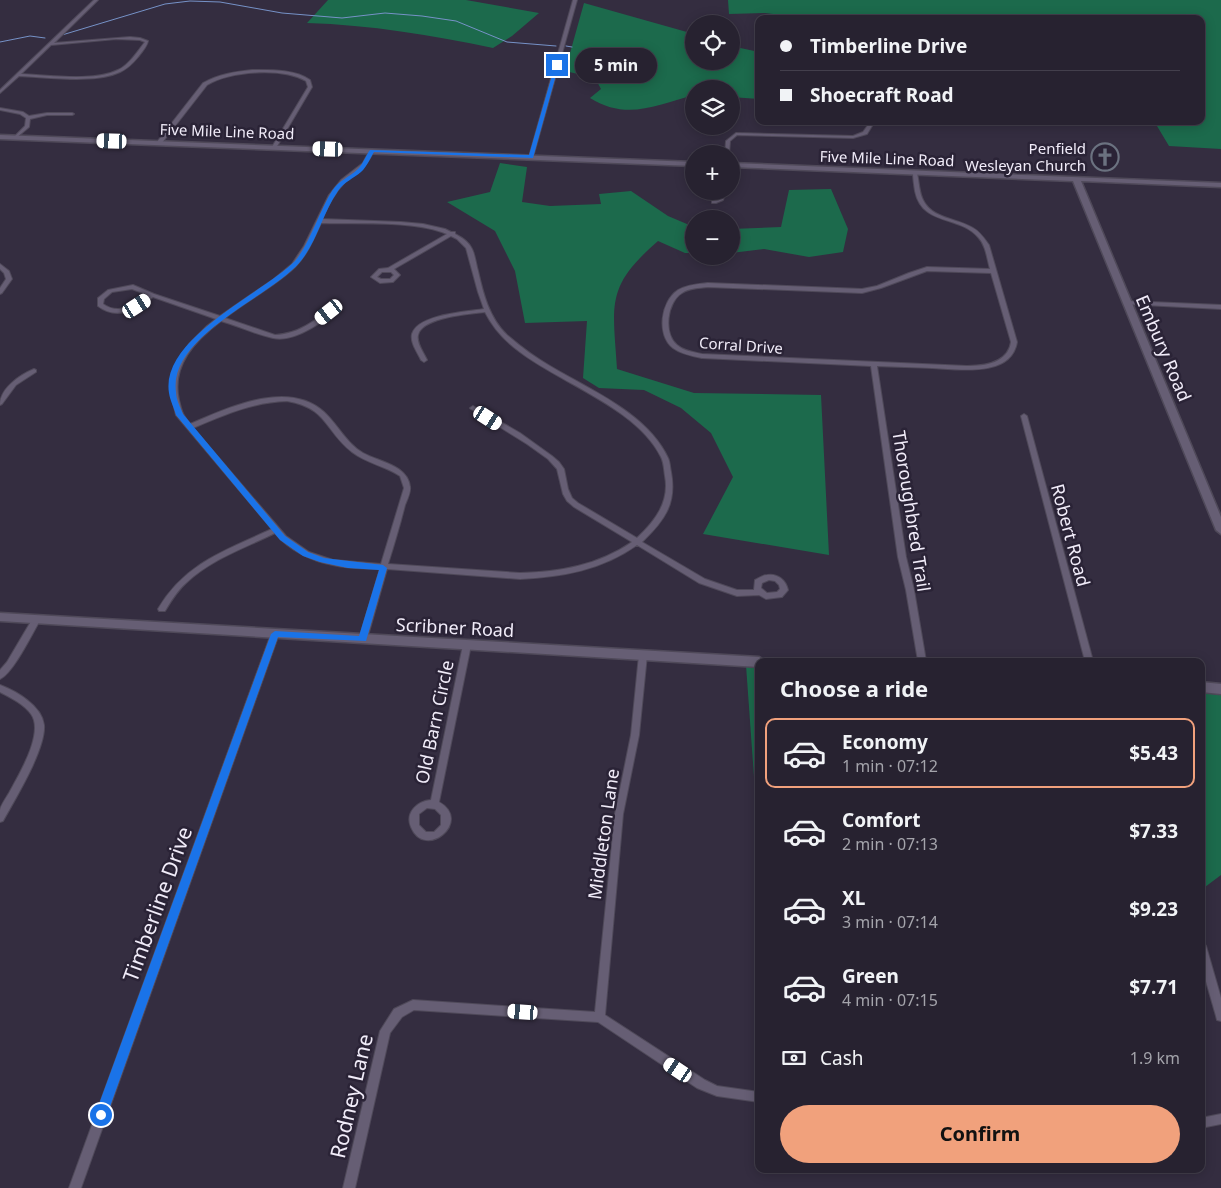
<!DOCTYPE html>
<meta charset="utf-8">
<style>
body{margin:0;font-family:"Noto Sans",sans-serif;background:#2f2a38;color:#f1f3f6;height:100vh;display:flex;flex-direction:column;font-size:19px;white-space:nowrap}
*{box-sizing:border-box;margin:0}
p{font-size:16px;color:#a4a4ab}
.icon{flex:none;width:28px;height:28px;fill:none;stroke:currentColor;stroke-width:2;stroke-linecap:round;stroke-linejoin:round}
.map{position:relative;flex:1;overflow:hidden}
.drawer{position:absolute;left:755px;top:658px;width:450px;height:515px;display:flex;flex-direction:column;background:#272230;border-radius:10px;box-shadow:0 2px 12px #0003,0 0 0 1px #433f4c}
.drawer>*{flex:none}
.top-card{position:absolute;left:755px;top:15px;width:450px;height:110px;border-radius:10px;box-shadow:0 2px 12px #0003,0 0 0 1px #433f4c;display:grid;align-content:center;height:110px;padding:0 25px;background:#272230}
.fabs{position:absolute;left:685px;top:15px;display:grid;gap:10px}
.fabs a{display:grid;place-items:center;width:55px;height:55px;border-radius:50%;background:#272230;box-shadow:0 2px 12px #0003,0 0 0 1px #433f4c;font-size:25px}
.end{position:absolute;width:22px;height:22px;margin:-11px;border:6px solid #1a73e8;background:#fff;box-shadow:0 0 0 2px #fff}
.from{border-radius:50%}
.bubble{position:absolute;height:35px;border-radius:18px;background:#272230;box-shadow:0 2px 12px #0003,0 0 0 1px #433f4c;font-size:16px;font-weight:700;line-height:35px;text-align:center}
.car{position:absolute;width:15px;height:30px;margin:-15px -8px;border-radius:6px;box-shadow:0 0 4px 1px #0007;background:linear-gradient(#fff 24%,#345 0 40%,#fff 0 76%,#345 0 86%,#fff 0)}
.top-card b{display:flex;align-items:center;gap:18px;height:48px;font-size:19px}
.top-card b+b{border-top:1px solid #433f4c}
.top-card i{width:12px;height:12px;background:#f1f3f6}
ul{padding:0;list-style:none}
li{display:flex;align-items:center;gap:15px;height:70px;margin:0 10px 8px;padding:0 15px;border:2px solid transparent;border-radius:10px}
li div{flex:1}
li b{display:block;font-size:19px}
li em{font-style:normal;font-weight:700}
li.active{border-color:#f1a17c}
li>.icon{width:45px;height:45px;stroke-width:1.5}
h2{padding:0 25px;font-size:22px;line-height:60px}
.pay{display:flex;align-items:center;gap:12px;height:55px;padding:0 25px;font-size:19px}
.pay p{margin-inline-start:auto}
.primary-button{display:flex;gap:10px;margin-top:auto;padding:10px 25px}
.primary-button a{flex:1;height:58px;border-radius:30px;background:#f1a17c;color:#111;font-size:20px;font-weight:700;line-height:58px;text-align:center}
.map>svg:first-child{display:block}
.green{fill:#1c6a4c}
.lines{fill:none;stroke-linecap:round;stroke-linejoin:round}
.stream{stroke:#7692c7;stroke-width:1}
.street-casing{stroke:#4f4959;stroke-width:2}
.secondary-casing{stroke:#4f4959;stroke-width:3}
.street{fill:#665e74;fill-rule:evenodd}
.secondary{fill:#665e74;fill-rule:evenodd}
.route{fill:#1a73e8}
.labels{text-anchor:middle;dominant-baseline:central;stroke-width:5;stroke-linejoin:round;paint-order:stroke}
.far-street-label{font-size:15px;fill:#f1ecf9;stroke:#2a2336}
.far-poi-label{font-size:15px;fill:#f1ecf9;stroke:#2a2336;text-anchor:end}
.street-label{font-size:18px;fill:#f1ecf9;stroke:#2a2336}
.near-street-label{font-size:21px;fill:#f1ecf9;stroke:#2a2336}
</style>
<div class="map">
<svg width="1221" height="1188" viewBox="0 0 1221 1188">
<rect width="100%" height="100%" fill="#342d40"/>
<!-- green -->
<g class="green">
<path d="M328 0H466L539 13 512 36 493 48C432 35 370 25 307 23Z"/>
<polygon points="728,0 1221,0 1221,149 1169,146 1154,121 1201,121 1201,19 813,19 765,13 729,14"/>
<path d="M584 3 694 34V61H731V46L759 52V99L731 97V89H694V95C656 105 627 121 590 98L601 89 595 78 565 71Z"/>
<path d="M500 163 527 167 522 202 550 206 601 204 599 194 631 191 668 216 694 227V253H685L658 241C605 287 613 304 617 369L694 393 821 395 829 555 703 534 733 477 711 433 681 408 644 390 599 388 583 378 587 321 525 323 515 271 495 231 447 202 490 192Z"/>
<polygon points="831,189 848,229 843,252 809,257 764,249 731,253 731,229 781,227 789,190"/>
<polygon points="746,665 759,666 759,833 758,833"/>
<polygon points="1201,693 1221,695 1221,875 1201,890"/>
</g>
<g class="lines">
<!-- stream -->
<g class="stream">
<polyline points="62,35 165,4 190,1 220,2 282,13 342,18 385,13 422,16 456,21 507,42 556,46"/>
<polyline points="0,42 30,36 45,38"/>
<polyline points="566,46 572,47"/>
</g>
<!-- street casing -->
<g class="street-casing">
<g id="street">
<path d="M94 0H98L54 43 130 37 140 38 148 41C147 46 142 52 138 57 133 63 127 69 120 72 95 84 47 77 19 76L0 93V90ZM116 39 140 40 145 42C137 52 129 65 118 70 95 82 47 75 21 74L51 45Z"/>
<polygon points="573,0 577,0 533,157 529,158 529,157"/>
<path d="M252 70C270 70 295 69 310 80L312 87 276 148 272 147 308 87 306 81C282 67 230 71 207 85L161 144H157V142L203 83C219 74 234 72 252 70Z"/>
<polygon points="0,108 23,112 29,116 47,113 72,113 74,114 72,115 47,115 30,119 29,127 16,138 14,137 25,126 26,118 20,114 0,110"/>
<polygon points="871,121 875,121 867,134 853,138 737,135 730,141 729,154 725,154 726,141 736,133 853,136 863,132"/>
<path d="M370 150 374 151C365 169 358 170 345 182 334 193 328 206 322 219L401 222 423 224 445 229 451 232H455V234C461 237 469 242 472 249 475 255 476 264 478 271 483 293 489 318 507 335 521 347 534 357 550 366 590 390 647 413 668 458 670 462 670 468 671 472 677 504 664 521 642 542L705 579 737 590H754L755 580C759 578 763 575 767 575 777 573 786 580 788 590L782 597 766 599 759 595 737 596 699 583 637 545C602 570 562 577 520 579L387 569 367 639 366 641H360L359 639 380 569C364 568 348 569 333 565 311 561 289 550 275 533 245 548 211 559 186 583 177 591 171 601 165 611H159L158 609C185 563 226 550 272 529L176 415 170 389 175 366 189 344 207 326 216 319 153 297C137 310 116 320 98 306V298L108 290 133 285 154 294 220 316 274 279 292 264 304 246 329 195 341 180 363 163ZM321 223C357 224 415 220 447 234L388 268 379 269 371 277 380 283 393 282 400 275 394 269 451 236 457 239 466 248 478 292 484 309C467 312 418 314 412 334 410 343 418 353 421 360L424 362 427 360C424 353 416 343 418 335 422 317 470 314 485 312 493 328 505 341 520 352 562 384 637 408 661 457 664 463 664 470 665 476 670 502 655 521 637 538L578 503 572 498 568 489 564 469 559 462 552 456 520 433 473 406 470 408 471 409 527 444 548 459 557 469 563 494 567 501 574 507 632 542C598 565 561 572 520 573L388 564C394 545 400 525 405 505 407 500 411 492 410 487 408 465 379 462 363 453 346 443 338 425 324 412 288 379 228 408 190 424 182 414 182 412 179 400 171 365 196 340 221 321 238 326 255 334 273 338 296 343 326 320 341 305L340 304H336C317 319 300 334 275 335L225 318C247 300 274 287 295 267 307 255 314 238 321 223ZM382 272H391L394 275 390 279H381L377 277ZM132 289 148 295C135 306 118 315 103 304L104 299 112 292ZM287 401C328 408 324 430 352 452 366 463 385 466 400 476L404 488 381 564 333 560 309 552 286 536 193 428C224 415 253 402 287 401ZM769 580 775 581 779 585 780 589 777 592 767 593 761 588 762 583Z"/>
<path d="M913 172 917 173C919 182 919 192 923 200 932 219 957 218 973 228 980 232 984 238 989 245L1017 342C1011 378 958 369 932 368 914 367 896 367 877 366L906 557 914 590 926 661H918L906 590 898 557 871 366 702 358C692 356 681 354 673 348 656 335 661 301 678 290 687 285 698 284 708 283L862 289 877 286 909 273 927 267 990 269C987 259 986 245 978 237 959 215 922 226 915 191 914 185 913 178 913 172ZM927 271 991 273 1011 342C1008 363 985 366 967 366L702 354C693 352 684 351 677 345 663 333 667 302 682 293 689 288 699 288 708 287L862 293 881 288Z"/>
<polygon points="721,191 726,191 723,200 716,203 712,203 712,201 719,198"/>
<polygon points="0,264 9,271 12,279 2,293 0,294 0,288 6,279 4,273 0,269"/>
<polygon points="1127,301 1221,305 1221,309 1125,304 1124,303"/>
<path d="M34 369 36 370V372L16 385 2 404 0 405C0 388 20 375 34 369Z"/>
<polygon points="1024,414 1027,416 1093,661 1085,661 1021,416"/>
<path d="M36 617 39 618 40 620 39 622C31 636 13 673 0 679V670L7 662 33 618Z"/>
<polygon points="275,631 278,632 279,634 81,1188 69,1188 271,634 272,632"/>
<path d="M467 642 470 643 471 645 439 802C473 821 425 861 411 827 405 813 417 801 431 800L463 645 464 643ZM427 808 435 809 441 815V825L434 832H426L419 825V814Z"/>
<polygon points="643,652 646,653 647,655 639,735 623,814 605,1015 705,1080 717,1086 759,1092 759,1102 717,1096 697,1088 598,1022 414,1010 402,1017 390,1033 355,1188 343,1188 380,1031 394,1009 413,1000 595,1012 615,814 631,735 639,655 640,653"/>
<path d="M0 685C16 691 42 706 44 725 46 749 15 799 3 821L0 822C0 818 0 814 0 810 1 805 6 798 9 793 18 776 45 733 31 714 24 704 11 698 0 692Z"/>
<polygon points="1201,942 1204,943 1206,946 1221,998 1221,1021 1217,1020 1216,1016 1201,964"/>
<polygon points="1221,1114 1221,1124 1201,1128 1201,1118"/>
</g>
</g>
<!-- secondary casing -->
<g class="secondary-casing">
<g id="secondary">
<polygon points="0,135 694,162 694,166 0,139"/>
<polygon points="731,163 1221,183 1221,187 1081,181 1221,517 1221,534 1216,530 1073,181 731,167"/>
<polygon points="0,613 759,657 765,661 759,661 759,667 0,621"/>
<polygon points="1201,682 1221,684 1221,694 1201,692"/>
</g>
</g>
<!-- street -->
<use href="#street" class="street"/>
<!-- secondary -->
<use href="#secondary" class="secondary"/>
</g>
<!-- route -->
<path class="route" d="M559 64 533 158 374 152C370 158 367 167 361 172 354 178 344 182 338 191 323 212 317 242 300 262 269 298 168 336 176 392 176 399 180 407 183 414L285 536 308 552 324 558 383 565 387 568 366 641 278 637 107 1115 105 1119H97L95 1115 271 634 275 631 359 636 379 570 348 568 320 562 303 556 280 540 176 415C174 408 170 400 169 393 160 338 262 294 295 261 309 245 320 210 332 191 339 180 350 177 358 169 363 164 366 155 370 150L529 155 555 65Z"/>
<!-- icons -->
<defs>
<g id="church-ring" transform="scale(1.4375)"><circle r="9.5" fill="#2a2336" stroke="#6b7280" stroke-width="1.5"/><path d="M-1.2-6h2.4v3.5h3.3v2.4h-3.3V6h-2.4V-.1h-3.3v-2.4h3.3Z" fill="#6b7280"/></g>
</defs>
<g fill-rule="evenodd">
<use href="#church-ring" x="1105" y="157"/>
</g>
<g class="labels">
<!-- far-street labels -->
<g class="far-street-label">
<text transform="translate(227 131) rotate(2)">Five Mile Line Road</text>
<text transform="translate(887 158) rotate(2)">Five Mile Line Road</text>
<text transform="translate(741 345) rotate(4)">Corral Drive</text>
</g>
<!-- far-poi labels -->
<g class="far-poi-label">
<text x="1086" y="148">Penfield<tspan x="1086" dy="17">Wesleyan Church</tspan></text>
</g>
<!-- street labels -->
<g class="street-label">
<text transform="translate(1164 348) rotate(67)">Embury Road</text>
<text transform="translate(912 511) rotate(81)">Thoroughbred Trail</text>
<text transform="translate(1071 535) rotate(75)">Robert Road</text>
<text transform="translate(455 627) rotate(3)">Scribner Road</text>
<text transform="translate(434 722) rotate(-78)">Old Barn Circle</text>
<text transform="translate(603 834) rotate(-82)">Middleton Lane</text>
</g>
<!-- near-street labels -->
<g class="near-street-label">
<text transform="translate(157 904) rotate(-70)">Timberline Drive</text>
<text transform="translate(351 1096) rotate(-77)">Rodney Lane</text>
</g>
</g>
</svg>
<div class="fabs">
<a><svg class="icon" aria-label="locate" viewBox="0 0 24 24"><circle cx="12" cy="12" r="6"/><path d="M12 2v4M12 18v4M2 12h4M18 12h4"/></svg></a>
<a><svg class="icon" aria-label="layers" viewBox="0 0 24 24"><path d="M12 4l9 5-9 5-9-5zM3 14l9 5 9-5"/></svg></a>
<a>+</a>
<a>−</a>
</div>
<i class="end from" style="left:101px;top:1115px"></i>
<i class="end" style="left:557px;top:65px"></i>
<div class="bubble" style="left:575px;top:48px;width:82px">5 min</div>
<i class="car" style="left:112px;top:141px;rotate:272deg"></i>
<i class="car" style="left:328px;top:149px;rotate:272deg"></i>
<i class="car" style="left:137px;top:306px;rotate:57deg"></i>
<i class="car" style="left:329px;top:312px;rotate:232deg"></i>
<i class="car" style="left:488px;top:418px;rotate:122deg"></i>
<i class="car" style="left:523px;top:1012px;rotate:274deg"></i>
<i class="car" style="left:678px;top:1070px;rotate:304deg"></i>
<div class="top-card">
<b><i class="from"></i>Timberline Drive</b>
<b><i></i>Shoecraft Road</b>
</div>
<section class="drawer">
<h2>Choose a ride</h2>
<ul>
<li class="active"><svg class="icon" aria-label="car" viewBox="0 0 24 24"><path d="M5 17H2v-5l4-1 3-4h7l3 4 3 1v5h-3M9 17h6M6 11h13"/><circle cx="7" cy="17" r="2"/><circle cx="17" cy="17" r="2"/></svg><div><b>Economy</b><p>1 min · 07:12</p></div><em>$5.43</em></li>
<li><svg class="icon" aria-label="car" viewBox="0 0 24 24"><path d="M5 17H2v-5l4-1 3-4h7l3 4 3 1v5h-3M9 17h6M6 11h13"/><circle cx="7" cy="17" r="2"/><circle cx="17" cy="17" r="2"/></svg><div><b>Comfort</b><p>2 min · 07:13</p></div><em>$7.33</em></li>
<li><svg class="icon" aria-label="car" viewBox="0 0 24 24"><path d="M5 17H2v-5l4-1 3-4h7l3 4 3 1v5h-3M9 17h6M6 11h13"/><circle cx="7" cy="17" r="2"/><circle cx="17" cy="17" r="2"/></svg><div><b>XL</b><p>3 min · 07:14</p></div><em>$9.23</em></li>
<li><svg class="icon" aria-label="car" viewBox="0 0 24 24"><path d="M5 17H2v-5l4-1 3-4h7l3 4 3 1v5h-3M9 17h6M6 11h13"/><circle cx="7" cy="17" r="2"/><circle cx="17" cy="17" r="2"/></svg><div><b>Green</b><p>4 min · 07:15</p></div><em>$7.71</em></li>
</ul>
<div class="pay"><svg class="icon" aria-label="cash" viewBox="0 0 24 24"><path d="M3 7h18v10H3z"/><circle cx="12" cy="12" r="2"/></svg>Cash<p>1.9 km</p></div>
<div class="primary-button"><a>Confirm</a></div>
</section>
</div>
